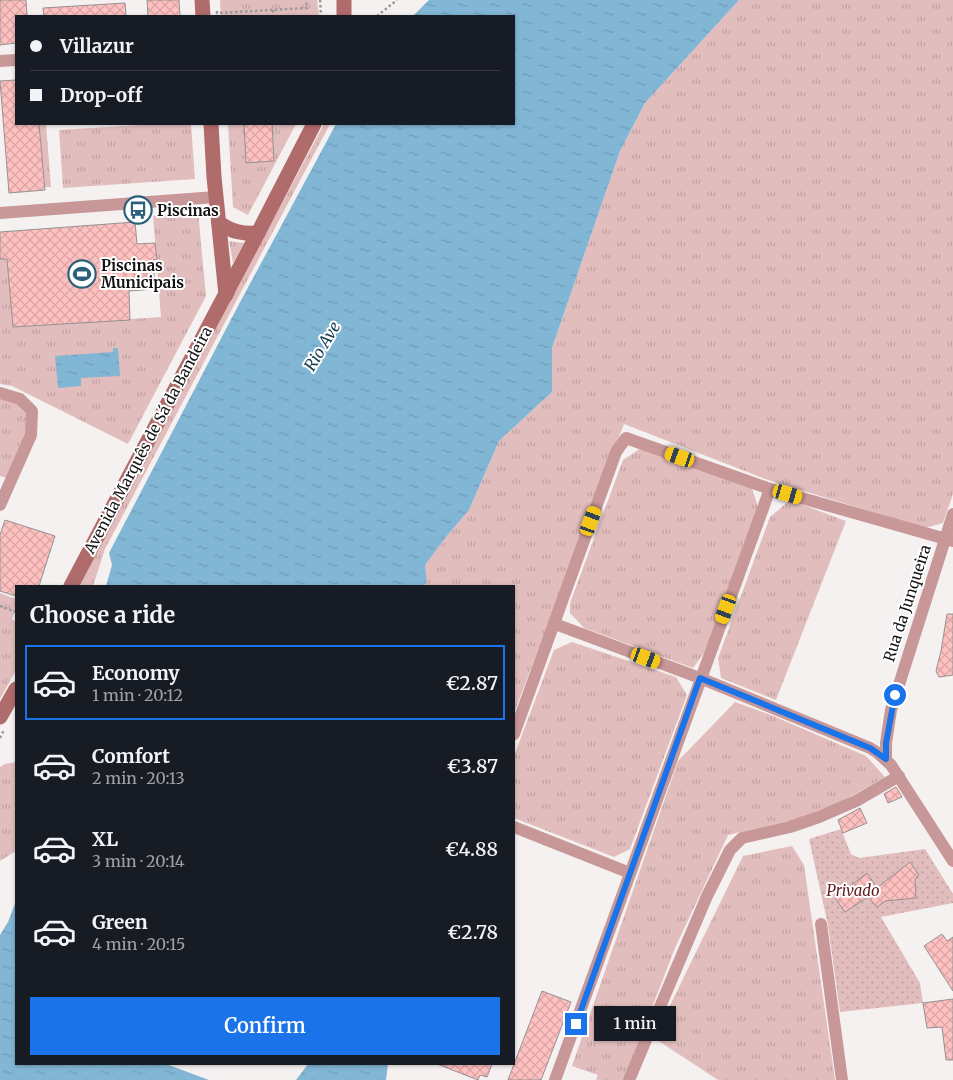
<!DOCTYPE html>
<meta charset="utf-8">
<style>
body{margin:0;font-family:Merriweather,serif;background:#20242c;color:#f1f3f6;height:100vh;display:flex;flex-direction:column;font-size:19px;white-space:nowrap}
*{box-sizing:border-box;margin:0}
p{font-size:16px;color:#9ea1a6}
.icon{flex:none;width:28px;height:28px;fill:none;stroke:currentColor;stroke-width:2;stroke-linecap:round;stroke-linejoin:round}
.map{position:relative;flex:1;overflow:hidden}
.drawer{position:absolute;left:15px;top:585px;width:500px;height:480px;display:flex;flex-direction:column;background:#171b24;border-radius:0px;box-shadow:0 1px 4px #0004}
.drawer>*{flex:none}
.banner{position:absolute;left:15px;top:15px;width:500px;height:110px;border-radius:0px;box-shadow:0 1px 4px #0004;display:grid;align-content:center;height:110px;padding:0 15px;background:#171b24}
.end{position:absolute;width:22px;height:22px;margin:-11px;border:6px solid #1a73e8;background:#fff;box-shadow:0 0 0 2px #fff}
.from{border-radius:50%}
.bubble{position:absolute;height:35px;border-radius:0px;background:#171b24;box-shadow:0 1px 4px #0004;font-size:16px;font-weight:600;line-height:35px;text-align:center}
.car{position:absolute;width:15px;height:30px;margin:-15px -8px;border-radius:6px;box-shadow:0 0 4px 1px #0007;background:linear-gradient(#f5c518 24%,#345 0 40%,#f5c518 0 76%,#345 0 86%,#f5c518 0)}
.banner b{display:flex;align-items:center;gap:18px;height:48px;font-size:19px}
.banner b+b{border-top:1px solid #363941}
.banner i{width:12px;height:12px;background:#f1f3f6}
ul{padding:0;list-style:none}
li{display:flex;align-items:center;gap:15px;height:75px;margin:0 10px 8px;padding:0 5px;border:2px solid transparent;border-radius:0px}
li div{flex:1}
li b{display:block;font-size:19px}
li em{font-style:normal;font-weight:600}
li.current{border-color:#1a73e8}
li>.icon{width:45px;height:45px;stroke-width:1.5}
h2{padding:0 15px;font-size:22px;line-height:60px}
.action{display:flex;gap:10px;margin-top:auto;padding:10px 15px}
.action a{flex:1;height:58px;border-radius:0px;background:#1a73e8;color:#fff;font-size:20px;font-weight:600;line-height:58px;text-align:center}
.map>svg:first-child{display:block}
.grass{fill:url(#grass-tufts)}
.garden{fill:url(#garden-dots)}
.water{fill:url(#water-ripples)}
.building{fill:url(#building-cross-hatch);stroke:#969191}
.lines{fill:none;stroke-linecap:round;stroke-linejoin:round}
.path{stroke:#9d9999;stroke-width:2.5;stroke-dasharray:2.5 2.5;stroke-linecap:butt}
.street{stroke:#c89797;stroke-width:12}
.secondary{stroke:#b06b6b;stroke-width:15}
.route{stroke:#1a73e8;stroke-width:6}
.labels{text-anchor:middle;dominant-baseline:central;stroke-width:4;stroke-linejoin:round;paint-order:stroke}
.poi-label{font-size:15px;font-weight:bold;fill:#141212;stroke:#fff;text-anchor:start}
.street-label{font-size:15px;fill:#141212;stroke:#fff}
.park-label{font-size:15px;font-style:italic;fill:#5f1a20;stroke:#fff}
.water-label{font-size:16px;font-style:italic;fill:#113d52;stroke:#fff}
</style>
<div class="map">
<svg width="953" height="1080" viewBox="0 0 953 1080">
<defs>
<pattern id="grass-tufts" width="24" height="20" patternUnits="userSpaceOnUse" patternTransform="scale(1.25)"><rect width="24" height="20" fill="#e2bdbd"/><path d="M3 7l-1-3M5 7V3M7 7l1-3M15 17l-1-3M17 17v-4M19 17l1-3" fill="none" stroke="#c1a1a1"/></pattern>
<pattern id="garden-dots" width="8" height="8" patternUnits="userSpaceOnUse" patternTransform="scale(1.25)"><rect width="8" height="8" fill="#e2bdbd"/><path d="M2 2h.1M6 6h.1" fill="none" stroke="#c1a1a1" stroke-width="1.8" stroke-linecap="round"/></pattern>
<pattern id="water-ripples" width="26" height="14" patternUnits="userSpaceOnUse" patternTransform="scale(1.25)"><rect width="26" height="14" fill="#82b6d5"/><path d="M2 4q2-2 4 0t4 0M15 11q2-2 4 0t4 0" fill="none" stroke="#6f9bb6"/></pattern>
<pattern id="building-cross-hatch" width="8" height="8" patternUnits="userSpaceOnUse" patternTransform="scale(1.25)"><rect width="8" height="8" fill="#fec1c0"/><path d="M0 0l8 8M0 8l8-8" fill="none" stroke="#d9a5a4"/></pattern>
</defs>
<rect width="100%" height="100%" fill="#f6f1f1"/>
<!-- grass -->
<g class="grass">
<polygon points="220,0 317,0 319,16 221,16"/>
<polygon points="739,0 953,0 953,494 943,523 925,528 768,480 624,424 514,713 514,586 424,586 427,581 425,565 446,537 469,510 499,441 552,392 552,348 620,151 645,103"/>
<polygon points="39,124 46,124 51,187 45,187"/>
<polygon points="155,124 191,124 195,179 63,188 59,130"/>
<polygon points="228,124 296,124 248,215 233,207"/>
<polygon points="324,124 330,124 105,549 93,586 79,586"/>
<polygon points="198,211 206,296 128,444 12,386 0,384 0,259 7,259 14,327 161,317 153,216"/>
<polygon points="229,241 244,243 233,263"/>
<polygon points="0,399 16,403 27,415 27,433 7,478 0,476"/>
<polygon points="641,448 752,488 758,507 704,653 693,668 584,628 570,613 570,603 623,460"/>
<polygon points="790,500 846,521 776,700 721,678 718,658 770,517"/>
<polygon points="0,593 16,599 16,608 12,619 16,622 16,670 0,699"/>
<polygon points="572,642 676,677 687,695 630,849 614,857 514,818 514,756 554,650"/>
<polygon points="735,702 771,715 866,756 885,777 839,803 794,820 728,835 675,948 624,1080 596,1080 598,1075 572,1066 678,761"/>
<polygon points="16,762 16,851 0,861 0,767 5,764"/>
<polygon points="792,846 804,865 835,1080 718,1080 654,1038 743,856"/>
</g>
<!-- garden -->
<polygon class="garden" points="841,829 851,854 859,858 925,849 953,894 953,903 881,917 920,983 923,1003 840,1012 828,925 809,839"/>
<!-- water -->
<g class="water">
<polygon points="429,0 739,0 645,103 620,151 552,348 552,392 499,441 469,510 446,537 425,565 427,581 424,586 106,586 112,565 109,553 238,306 336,124 514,124 514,16 413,16"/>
<polygon points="113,348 118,348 120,376 81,378 81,386 58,388 55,356 113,352"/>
<polygon points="16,901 16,1064 166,1064 209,1080 0,1080 0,935 8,922"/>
<polygon points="308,1064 388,1064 386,1080 296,1080"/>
</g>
<!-- building -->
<g class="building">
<polygon points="0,0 26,0 27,16 16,16 16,43 0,45"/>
<polygon points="147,0 179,0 180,16 148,16"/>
<polygon points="125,3 126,16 44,16 43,8"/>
<polygon points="16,80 16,124 39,124 45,190 9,193 0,81"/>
<polygon points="244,124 272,124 274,161 246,163"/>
<polygon points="135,222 137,244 155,243 157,259 153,260 155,289 129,291 130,320 13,327 7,259 0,259 0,232"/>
<polygon points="5,520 55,536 39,586 16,586 16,596 0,591 0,535"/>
<polygon points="947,614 953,614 953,675 939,677 936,671 941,651"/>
<polygon points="896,787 902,797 888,803 884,794"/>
<polygon points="860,808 867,823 843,833 838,820"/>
<polygon points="910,862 919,875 915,879 916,898 885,901 877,907 868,897 845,912 835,898 867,873 877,888"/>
<polygon points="942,934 947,941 953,937 953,991 924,946"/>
<polygon points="542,991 571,1002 541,1080 508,1080"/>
<polygon points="953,999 953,1060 946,1060 942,1027 927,1028 923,1003"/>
<polygon points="437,1064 492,1064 487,1077 480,1075 478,1080"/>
</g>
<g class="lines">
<!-- path -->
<g class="path">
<polyline points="320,0 321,16"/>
<polyline points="273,10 274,16"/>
<polyline points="217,11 217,13 307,8 306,0"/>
<polyline points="377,16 397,0"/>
<polyline points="0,606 16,612"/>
<polyline points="0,738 4,730"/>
</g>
<!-- street -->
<g class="street">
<polyline points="0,61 16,60"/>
<polyline points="0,213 216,197"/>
<polyline points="0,393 20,399 32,411 31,435 0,505"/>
<polyline points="555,624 700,678 870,748 878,753 891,765 953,861"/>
<polyline points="514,734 616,452 626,438 770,489 953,541"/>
<polyline points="886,759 886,743 891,710 953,514"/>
<polyline points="514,827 630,873"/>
<polyline points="821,924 842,1080"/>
<polyline points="555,1080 770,489"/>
<polyline points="629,1080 707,896 730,850 742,838 790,827 819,817 856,801 899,776"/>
</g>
<!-- secondary -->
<g class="secondary">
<polyline points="202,0 203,16"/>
<polyline points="344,16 344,0"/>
<polyline points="211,124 214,177 226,295"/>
<path d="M219 223C232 232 243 234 258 233"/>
<polyline points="71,586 258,233 314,124"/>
<polyline points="0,717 16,689"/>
</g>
</g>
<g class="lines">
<!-- route -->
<polyline class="route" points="576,1024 700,678 870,748 886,759 886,743 895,695"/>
</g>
<!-- icons -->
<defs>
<g id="bus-ring" transform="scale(1.4375)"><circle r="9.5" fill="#fff" stroke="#2b607c" stroke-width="1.5"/><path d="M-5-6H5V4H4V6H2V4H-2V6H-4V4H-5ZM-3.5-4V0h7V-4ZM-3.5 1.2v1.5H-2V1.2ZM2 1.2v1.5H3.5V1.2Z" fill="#2b607c"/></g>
<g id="stadium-ring" transform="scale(1.4375)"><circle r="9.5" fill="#fff" stroke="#2b607c" stroke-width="1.5"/><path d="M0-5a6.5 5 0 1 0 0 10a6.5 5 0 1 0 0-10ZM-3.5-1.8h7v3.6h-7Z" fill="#2b607c"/></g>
</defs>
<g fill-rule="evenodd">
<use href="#bus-ring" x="138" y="210"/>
<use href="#stadium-ring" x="82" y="274"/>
</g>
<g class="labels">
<!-- poi labels -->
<g class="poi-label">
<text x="157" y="210">Piscinas</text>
<text x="101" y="265">Piscinas<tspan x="101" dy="17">Municipais</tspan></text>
</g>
<!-- street labels -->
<g class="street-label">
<text transform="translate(148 440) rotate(-62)">Avenida Marquês de Sá da Bandeira</text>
<text transform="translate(907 603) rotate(-72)">Rua da Junqueira</text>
</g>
<!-- park labels -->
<g class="park-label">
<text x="853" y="890">Privado</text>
</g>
<!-- water labels -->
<g class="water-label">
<text transform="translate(322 346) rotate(-59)">Rio Ave</text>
</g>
</g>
</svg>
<i class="end from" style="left:895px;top:695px"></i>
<i class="end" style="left:576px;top:1024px"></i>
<div class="bubble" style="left:594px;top:1006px;width:82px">1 min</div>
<i class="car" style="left:680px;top:457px;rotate:289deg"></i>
<i class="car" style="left:788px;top:494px;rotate:106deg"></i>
<i class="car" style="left:591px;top:521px;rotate:20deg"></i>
<i class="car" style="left:726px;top:609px;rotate:200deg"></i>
<i class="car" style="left:646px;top:658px;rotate:110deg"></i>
<div class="banner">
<b><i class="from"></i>Villazur</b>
<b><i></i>Drop-off</b>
</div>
<section class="drawer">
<h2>Choose a ride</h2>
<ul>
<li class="current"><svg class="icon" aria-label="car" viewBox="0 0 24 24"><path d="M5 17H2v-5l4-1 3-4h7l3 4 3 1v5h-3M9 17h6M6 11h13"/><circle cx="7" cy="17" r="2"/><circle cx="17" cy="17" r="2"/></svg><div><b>Economy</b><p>1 min · 20:12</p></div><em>€2.87</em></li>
<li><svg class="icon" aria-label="car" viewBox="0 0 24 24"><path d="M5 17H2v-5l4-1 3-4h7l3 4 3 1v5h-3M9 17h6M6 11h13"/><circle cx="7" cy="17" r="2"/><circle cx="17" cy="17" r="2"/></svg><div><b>Comfort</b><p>2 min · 20:13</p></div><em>€3.87</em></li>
<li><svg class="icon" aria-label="car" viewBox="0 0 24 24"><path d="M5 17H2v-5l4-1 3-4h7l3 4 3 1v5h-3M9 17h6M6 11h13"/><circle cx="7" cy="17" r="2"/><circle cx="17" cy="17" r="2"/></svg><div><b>XL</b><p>3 min · 20:14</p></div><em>€4.88</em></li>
<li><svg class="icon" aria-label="car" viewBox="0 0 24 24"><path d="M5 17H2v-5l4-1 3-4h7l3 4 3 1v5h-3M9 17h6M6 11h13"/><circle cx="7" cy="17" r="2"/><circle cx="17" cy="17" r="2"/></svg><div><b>Green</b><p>4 min · 20:15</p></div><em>€2.78</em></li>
</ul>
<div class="action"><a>Confirm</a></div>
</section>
</div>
